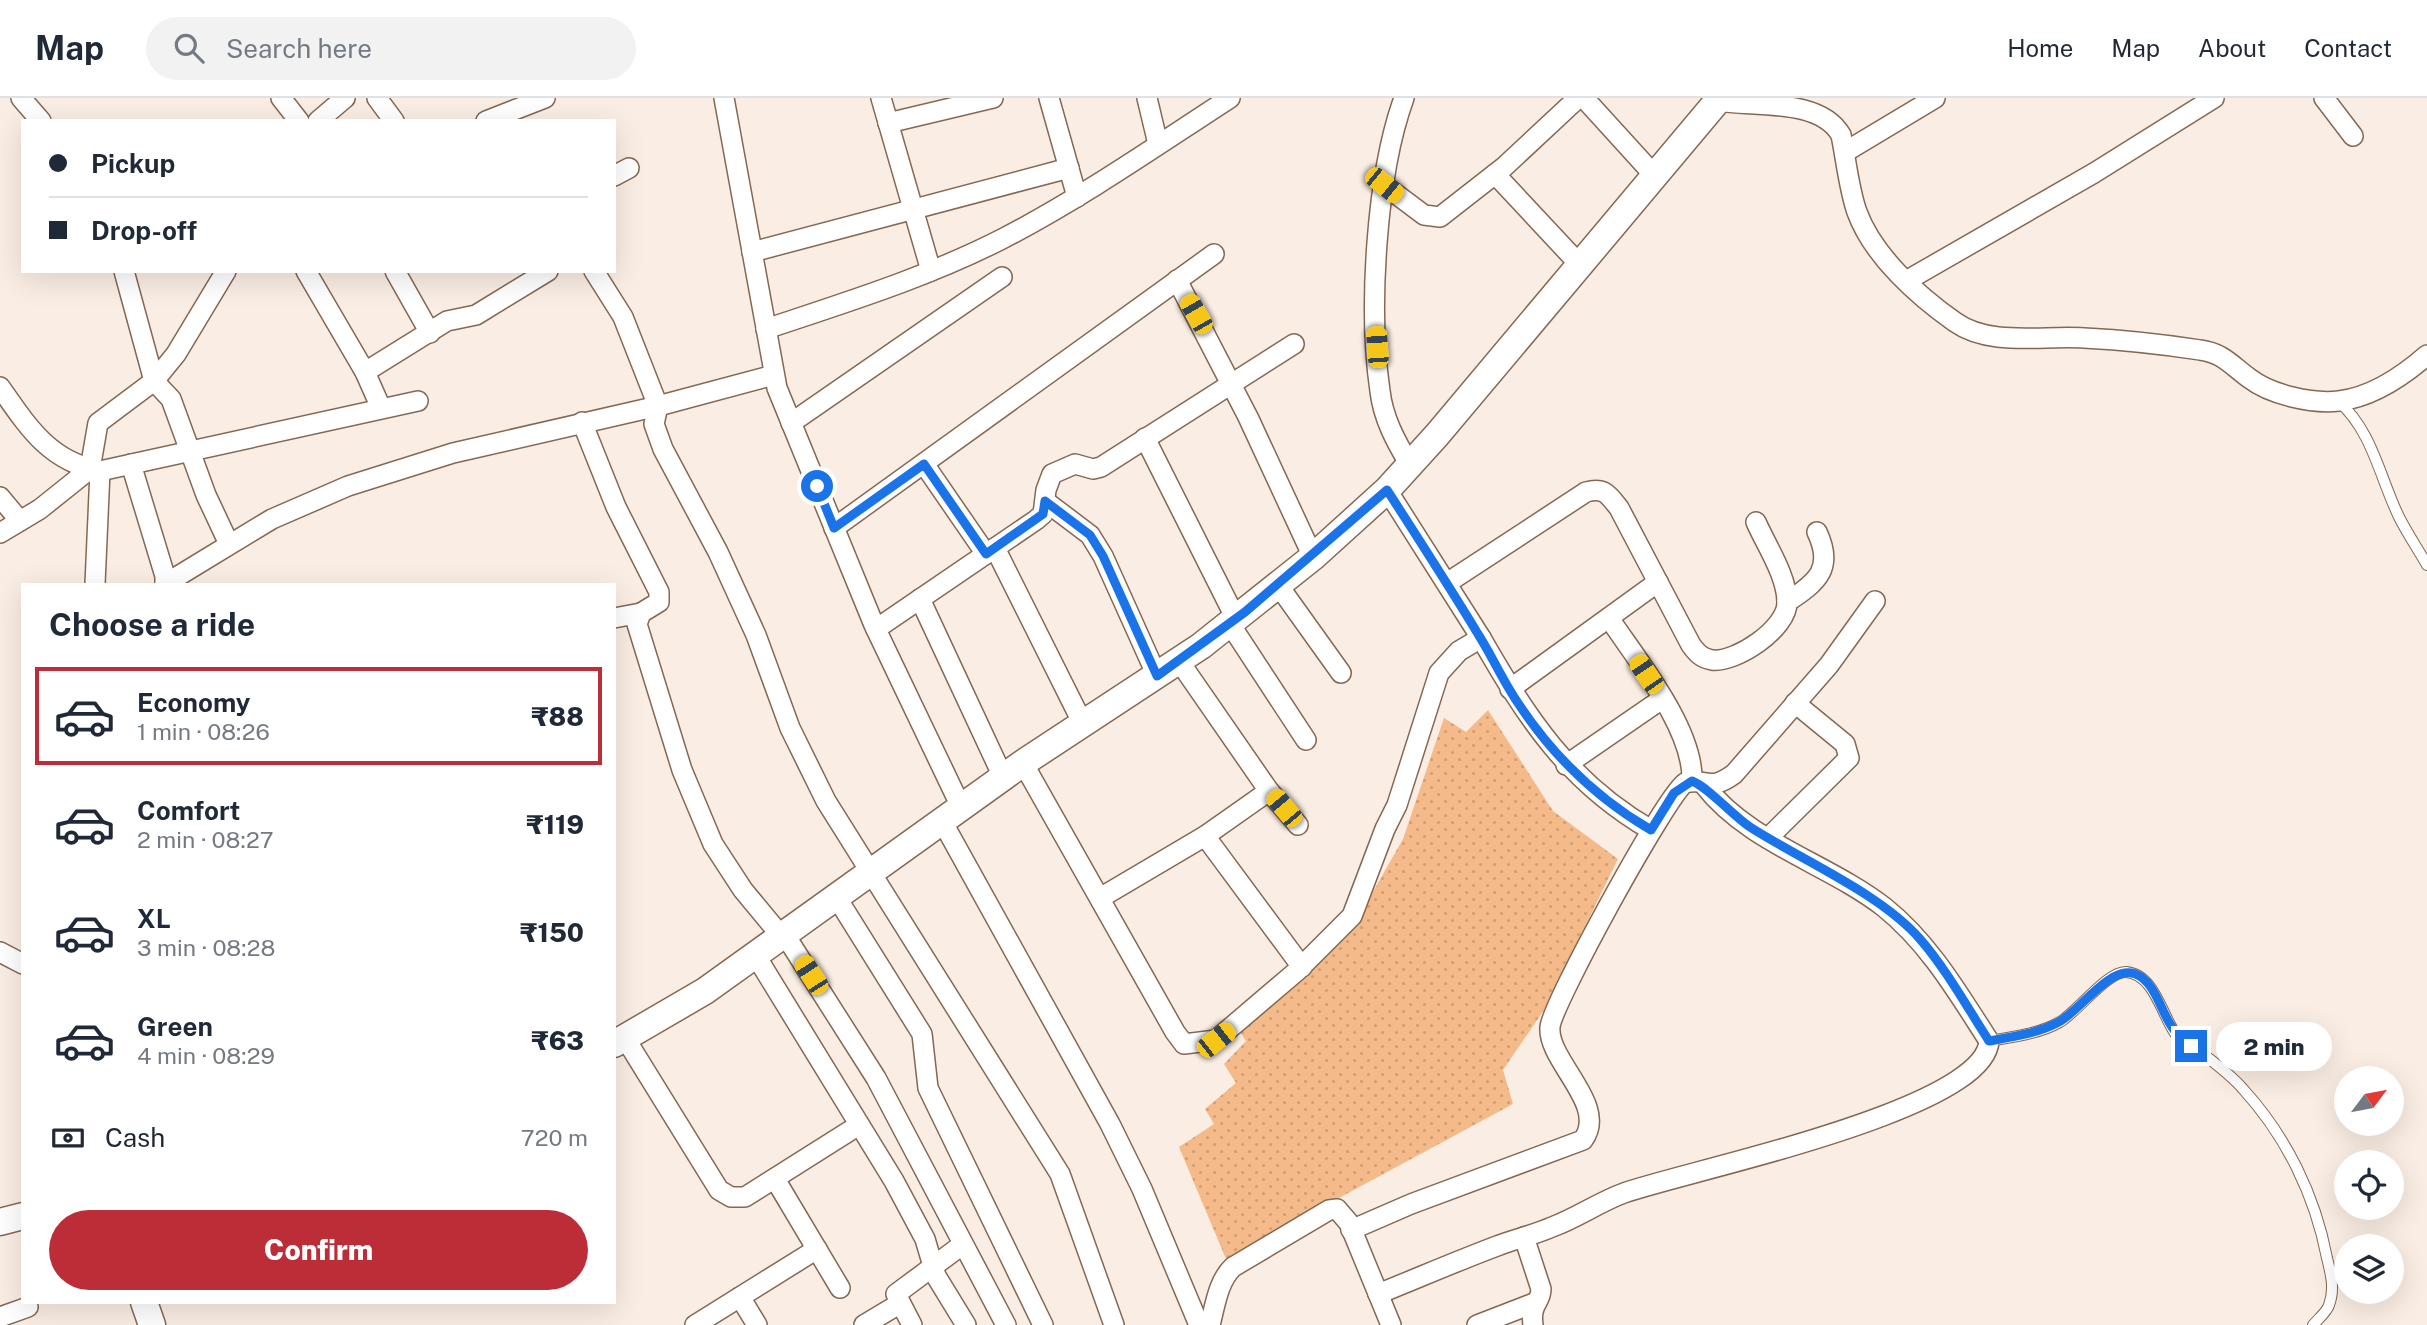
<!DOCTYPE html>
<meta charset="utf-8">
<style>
body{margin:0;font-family:"Public Sans",sans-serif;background:#f2f2f3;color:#1f2937;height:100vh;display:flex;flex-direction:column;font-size:26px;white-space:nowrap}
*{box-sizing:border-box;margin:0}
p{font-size:23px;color:#747a83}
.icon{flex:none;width:38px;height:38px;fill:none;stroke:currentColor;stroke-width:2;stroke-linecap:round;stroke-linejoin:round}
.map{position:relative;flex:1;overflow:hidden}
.sheet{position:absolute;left:21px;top:485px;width:595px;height:721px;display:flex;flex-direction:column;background:#fff;border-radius:0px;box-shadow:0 7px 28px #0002}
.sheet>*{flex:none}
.hud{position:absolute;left:21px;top:21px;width:595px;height:154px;border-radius:0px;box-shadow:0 7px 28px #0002;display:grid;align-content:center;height:154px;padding:0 28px;background:#fff}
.needle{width:46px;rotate:58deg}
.buttons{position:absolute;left:2334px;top:968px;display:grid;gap:14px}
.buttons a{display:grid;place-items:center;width:70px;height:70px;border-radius:50%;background:#fff;box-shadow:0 7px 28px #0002;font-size:35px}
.end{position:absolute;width:32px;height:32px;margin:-16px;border:9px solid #1a73e8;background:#fff;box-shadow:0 0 0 4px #fff}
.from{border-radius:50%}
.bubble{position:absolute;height:49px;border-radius:24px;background:#fff;box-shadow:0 7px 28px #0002;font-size:23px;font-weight:800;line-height:49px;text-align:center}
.car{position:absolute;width:21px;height:42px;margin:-21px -10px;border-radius:9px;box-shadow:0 0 5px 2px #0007;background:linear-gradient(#f5c518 24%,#345 0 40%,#f5c518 0 76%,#345 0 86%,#f5c518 0)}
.hud b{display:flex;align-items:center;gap:24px;height:66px;font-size:26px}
.hud b+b{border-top:2px solid #e0e1e3}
.hud i{width:18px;height:18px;background:#1f2937}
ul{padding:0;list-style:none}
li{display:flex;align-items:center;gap:21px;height:98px;margin:0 14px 10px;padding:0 14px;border:4px solid transparent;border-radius:0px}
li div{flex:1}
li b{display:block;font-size:26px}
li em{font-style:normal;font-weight:800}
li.selected{border-color:#bd2d37}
li>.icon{width:63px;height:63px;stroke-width:1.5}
h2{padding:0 28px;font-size:32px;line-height:84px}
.pay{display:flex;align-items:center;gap:18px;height:77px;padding:0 28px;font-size:26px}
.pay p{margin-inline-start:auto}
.action{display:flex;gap:14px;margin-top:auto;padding:14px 28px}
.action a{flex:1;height:80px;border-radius:42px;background:#bd2d37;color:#fff;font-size:28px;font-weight:800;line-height:80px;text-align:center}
header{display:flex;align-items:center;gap:42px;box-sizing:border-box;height:98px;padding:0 35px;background:#fff;border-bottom:2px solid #e0e1e3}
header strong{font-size:33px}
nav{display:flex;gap:38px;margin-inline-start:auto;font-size:24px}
.search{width:490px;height:63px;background:#f2f2f3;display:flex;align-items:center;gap:18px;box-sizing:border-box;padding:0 24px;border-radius:38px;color:#747a83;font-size:26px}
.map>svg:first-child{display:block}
.park{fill:url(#park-dots)}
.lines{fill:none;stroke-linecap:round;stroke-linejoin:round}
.lane-casing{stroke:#856851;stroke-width:12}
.street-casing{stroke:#856851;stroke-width:22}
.secondary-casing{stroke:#856851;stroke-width:29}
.lane{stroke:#fff;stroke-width:10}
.street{stroke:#fff;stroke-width:19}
.secondary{stroke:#fff;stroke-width:26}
.route{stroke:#1a73e8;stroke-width:9}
</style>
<header>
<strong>Map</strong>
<div class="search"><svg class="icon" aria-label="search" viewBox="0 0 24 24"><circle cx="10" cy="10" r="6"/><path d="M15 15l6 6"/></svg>Search here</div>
<nav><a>Home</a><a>Map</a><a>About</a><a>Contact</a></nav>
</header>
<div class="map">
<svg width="2427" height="1227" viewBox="0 0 2427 1227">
<defs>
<pattern id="park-dots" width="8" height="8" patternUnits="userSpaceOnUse" patternTransform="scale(1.75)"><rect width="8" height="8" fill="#f5ba89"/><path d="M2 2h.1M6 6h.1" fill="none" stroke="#d29f75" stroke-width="1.8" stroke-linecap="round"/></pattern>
</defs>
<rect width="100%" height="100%" fill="#faede3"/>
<!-- park -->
<polygon class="park" points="1488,612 1553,713 1618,761 1544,912 1503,972 1513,1006 1226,1161 1179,1049 1214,1026 1205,1011 1236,985 1224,966 1246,943 1240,934 1358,820 1403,741 1444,620 1466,634"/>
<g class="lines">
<!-- lane casing -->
<g class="lane-casing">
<g id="lane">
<path d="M2338 303C2372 332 2380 380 2399 419 2407 435 2418 451 2427 467"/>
<path d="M1989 943C2012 939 2039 936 2060 924 2078 913 2108 873 2126 874 2155 876 2162 919 2177 938 2183 946 2195 950 2203 956 2216 966 2232 978 2243 991 2286 1038 2315 1097 2327 1160 2331 1176 2335 1191 2329 1207 2327 1214 2318 1221 2313 1227"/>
</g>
</g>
<!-- street casing -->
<g class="street-casing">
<g id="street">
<polyline points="21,0 41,23"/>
<polyline points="281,0 299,23"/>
<polyline points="377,0 394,23"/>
<polyline points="724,0 777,290 874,527 961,709"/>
<polyline points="881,0 931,173"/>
<polyline points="1049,0 1077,99"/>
<polyline points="1147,0 1158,46"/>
<path d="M1404 0C1376 77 1368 212 1380 293 1383 320 1396 344 1410 367"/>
<polyline points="1584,0 1654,77"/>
<polyline points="2324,0 2353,38"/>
<path d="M1717 3C1755 9 1820 0 1841 37 1846 61 1849 92 1857 114 1873 158 1918 198 1955 224 1990 249 2043 237 2084 240 2123 242 2161 246 2200 252 2223 255 2231 267 2249 280 2271 297 2312 306 2339 303 2372 299 2403 278 2427 257"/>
<polyline points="318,23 345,0"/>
<polyline points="486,23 545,0"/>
<polyline points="888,25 993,0"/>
<polyline points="1845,54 1935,0"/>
<polyline points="1495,76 1580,167"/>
<polyline points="614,78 629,70"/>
<polyline points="1384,87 1424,117 1440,119 1504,69 1578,0"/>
<polyline points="752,154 1069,70"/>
<polyline points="124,173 154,283 171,301 206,397 229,446"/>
<polyline points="306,173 365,274 381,310"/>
<polyline points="395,173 430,235"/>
<polyline points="594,173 623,219 658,308 654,326 663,351 718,454 756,537 790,630 826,703 1060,1076 1114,1227"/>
<polyline points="1177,182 1248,319 1313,459"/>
<polyline points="1906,183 2094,75 2214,0"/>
<path d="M766 231C847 204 928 179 1004 140 1083 99 1156 48 1230 0"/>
<polyline points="365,274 447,223 476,217 548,173"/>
<path d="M0 289C28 329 49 363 100 373L418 303"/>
<polyline points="582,324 616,409 659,494 659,504 641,515 637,526 682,672 713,746 743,792 782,839"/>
<polyline points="791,325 1002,179"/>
<polyline points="1145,340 1236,521"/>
<polyline points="131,366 165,478 165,486"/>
<polyline points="924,366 986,456"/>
<polyline points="0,399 20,423"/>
<polyline points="1045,403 1090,437 1103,458 1157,578"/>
<polyline points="834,430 1214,156"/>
<polyline points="0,435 40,411 90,371 98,325 154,283 176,256 226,173"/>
<polyline points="995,450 1083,626"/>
<path d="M1447 485 1586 394C1604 389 1608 396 1619 410L1691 547C1697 555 1701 560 1712 562 1736 565 1788 530 1787 504 1787 478 1766 447 1756 424"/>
<polyline points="95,486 100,373"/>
<polyline points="165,486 272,421 348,388 453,355 658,308 774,277"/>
<polyline points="1278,487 1341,575"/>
<polyline points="920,501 1003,679"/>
<path d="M1787 504C1818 484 1834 470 1817 434"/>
<polyline points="614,520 641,515"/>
<path d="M1609 520C1637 562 1694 631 1692 683"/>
<polyline points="1230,526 1306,642"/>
<polyline points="876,531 1036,422 1043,416 1046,392 1052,376 1075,366 1093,371 1101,369 1294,246"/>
<path d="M1481 540C1527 620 1568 684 1651 732"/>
<polyline points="1179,563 1269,693 1298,727"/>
<polyline points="1510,591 1658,484"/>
<polyline points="1023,665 1175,934 1184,946 1216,942 1297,873 1352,818 1385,731 1397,707 1439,575 1459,553 1481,540 1387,392"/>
<polyline points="1566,667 1662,601"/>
<polyline points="942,723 1110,1026 1142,1091 1199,1227"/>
<polyline points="1205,738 1302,869"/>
<polyline points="1768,740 1849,660 1845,646 1795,605"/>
<polyline points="837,800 922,936 928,990 1043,1227"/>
<polyline points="1100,800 1205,738 1269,693"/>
<polyline points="785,837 876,980 1006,1227"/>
<polyline points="0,854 23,866"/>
<polyline points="756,858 894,1083 925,1141 936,1178 966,1227"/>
<polyline points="625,940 719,1092 731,1099 745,1099 859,1027"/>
<polyline points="775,1081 840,1190"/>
<path d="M1351 1132 1411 1106 1583 1042C1609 1007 1547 963 1550 929 1552 906 1666 698 1685 685 1706 679 1708 695 1734 676L1829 567 1875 503"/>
<path d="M1524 1139 1541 1191C1541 1205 1530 1205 1533 1227"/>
<path d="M1378 1196C1418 1180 1457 1163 1497 1148 1515 1141 1534 1137 1552 1129 1577 1120 1599 1104 1624 1095 1685 1073 1985 1013 1989 943 1958 895 1929 845 1884 809 1827 765 1749 745 1704 687"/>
<polyline points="740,1199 757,1227"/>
<polyline points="0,1219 28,1209"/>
<polyline points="695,1227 817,1151"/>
<polyline points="864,1227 899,1206"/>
<polyline points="912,1227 896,1196 962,1147"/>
<path d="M1210 1227C1215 1208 1218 1183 1233 1169L1329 1112 1337 1111 1349 1125 1391 1227"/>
<polyline points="1477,1227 1534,1205"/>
</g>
</g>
<!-- secondary casing -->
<g class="secondary-casing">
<g id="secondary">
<polyline points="614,946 705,893 1023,665 1201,548 1313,459 1387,392 1437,337 1720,0"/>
<polyline points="0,1124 23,1118"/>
<polyline points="144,1204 152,1227"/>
</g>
</g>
<!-- lane -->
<use href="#lane" class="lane"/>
<!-- street -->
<use href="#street" class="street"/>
<!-- secondary -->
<use href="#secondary" class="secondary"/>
</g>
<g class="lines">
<!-- route -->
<path class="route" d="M817 388 834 430 924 366 986 456 1043 416 1045 403 1090 437 1103 458 1157 578 1245 514 1387 392C1418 440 1449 488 1478 536 1492 558 1503 583 1518 605 1553 658 1596 700 1651 732L1674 695 1692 683C1708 689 1732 717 1750 729 1801 762 1880 795 1920 841 1946 871 1967 909 1989 943 2012 939 2035 936 2057 925 2081 914 2114 859 2141 879 2163 895 2161 929 2191 948"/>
</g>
</svg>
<div class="buttons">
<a><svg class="needle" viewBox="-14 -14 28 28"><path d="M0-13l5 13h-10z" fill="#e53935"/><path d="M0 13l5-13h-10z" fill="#747a83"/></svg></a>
<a><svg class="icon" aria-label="locate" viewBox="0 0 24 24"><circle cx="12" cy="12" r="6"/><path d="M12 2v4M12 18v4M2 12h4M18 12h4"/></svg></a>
<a><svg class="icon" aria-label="layers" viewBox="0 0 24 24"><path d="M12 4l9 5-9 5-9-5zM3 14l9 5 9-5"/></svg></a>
</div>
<i class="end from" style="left:817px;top:388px"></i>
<i class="end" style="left:2191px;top:948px"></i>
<div class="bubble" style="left:2216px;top:924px;width:116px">2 min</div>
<i class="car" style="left:1384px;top:87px;rotate:129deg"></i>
<i class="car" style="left:1196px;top:216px;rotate:330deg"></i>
<i class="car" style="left:1377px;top:249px;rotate:356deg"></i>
<i class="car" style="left:1646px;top:576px;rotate:326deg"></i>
<i class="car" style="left:1284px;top:710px;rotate:320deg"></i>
<i class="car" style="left:811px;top:877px;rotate:327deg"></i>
<i class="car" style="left:1216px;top:942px;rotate:52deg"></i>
<div class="hud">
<b><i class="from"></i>Pickup</b>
<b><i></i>Drop-off</b>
</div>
<section class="sheet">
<h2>Choose a ride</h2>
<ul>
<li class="selected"><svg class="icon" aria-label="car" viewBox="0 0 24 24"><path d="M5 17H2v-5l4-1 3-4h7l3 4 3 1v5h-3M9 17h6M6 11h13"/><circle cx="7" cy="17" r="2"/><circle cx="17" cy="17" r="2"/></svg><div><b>Economy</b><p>1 min · 08:26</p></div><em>₹88</em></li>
<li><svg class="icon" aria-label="car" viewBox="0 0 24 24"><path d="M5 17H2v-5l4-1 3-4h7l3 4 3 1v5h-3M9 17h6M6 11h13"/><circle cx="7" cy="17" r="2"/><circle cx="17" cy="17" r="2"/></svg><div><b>Comfort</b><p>2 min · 08:27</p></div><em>₹119</em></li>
<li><svg class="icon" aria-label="car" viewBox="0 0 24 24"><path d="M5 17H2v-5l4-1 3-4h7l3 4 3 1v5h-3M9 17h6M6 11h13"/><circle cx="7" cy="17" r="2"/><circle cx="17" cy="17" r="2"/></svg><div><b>XL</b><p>3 min · 08:28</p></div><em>₹150</em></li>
<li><svg class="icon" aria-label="car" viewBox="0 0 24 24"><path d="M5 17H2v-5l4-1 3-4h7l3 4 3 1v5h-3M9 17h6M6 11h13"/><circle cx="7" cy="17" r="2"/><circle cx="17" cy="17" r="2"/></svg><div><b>Green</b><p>4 min · 08:29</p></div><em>₹63</em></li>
</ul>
<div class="pay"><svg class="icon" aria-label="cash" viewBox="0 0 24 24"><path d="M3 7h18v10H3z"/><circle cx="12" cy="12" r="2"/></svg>Cash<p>720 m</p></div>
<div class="action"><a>Confirm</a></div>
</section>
</div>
